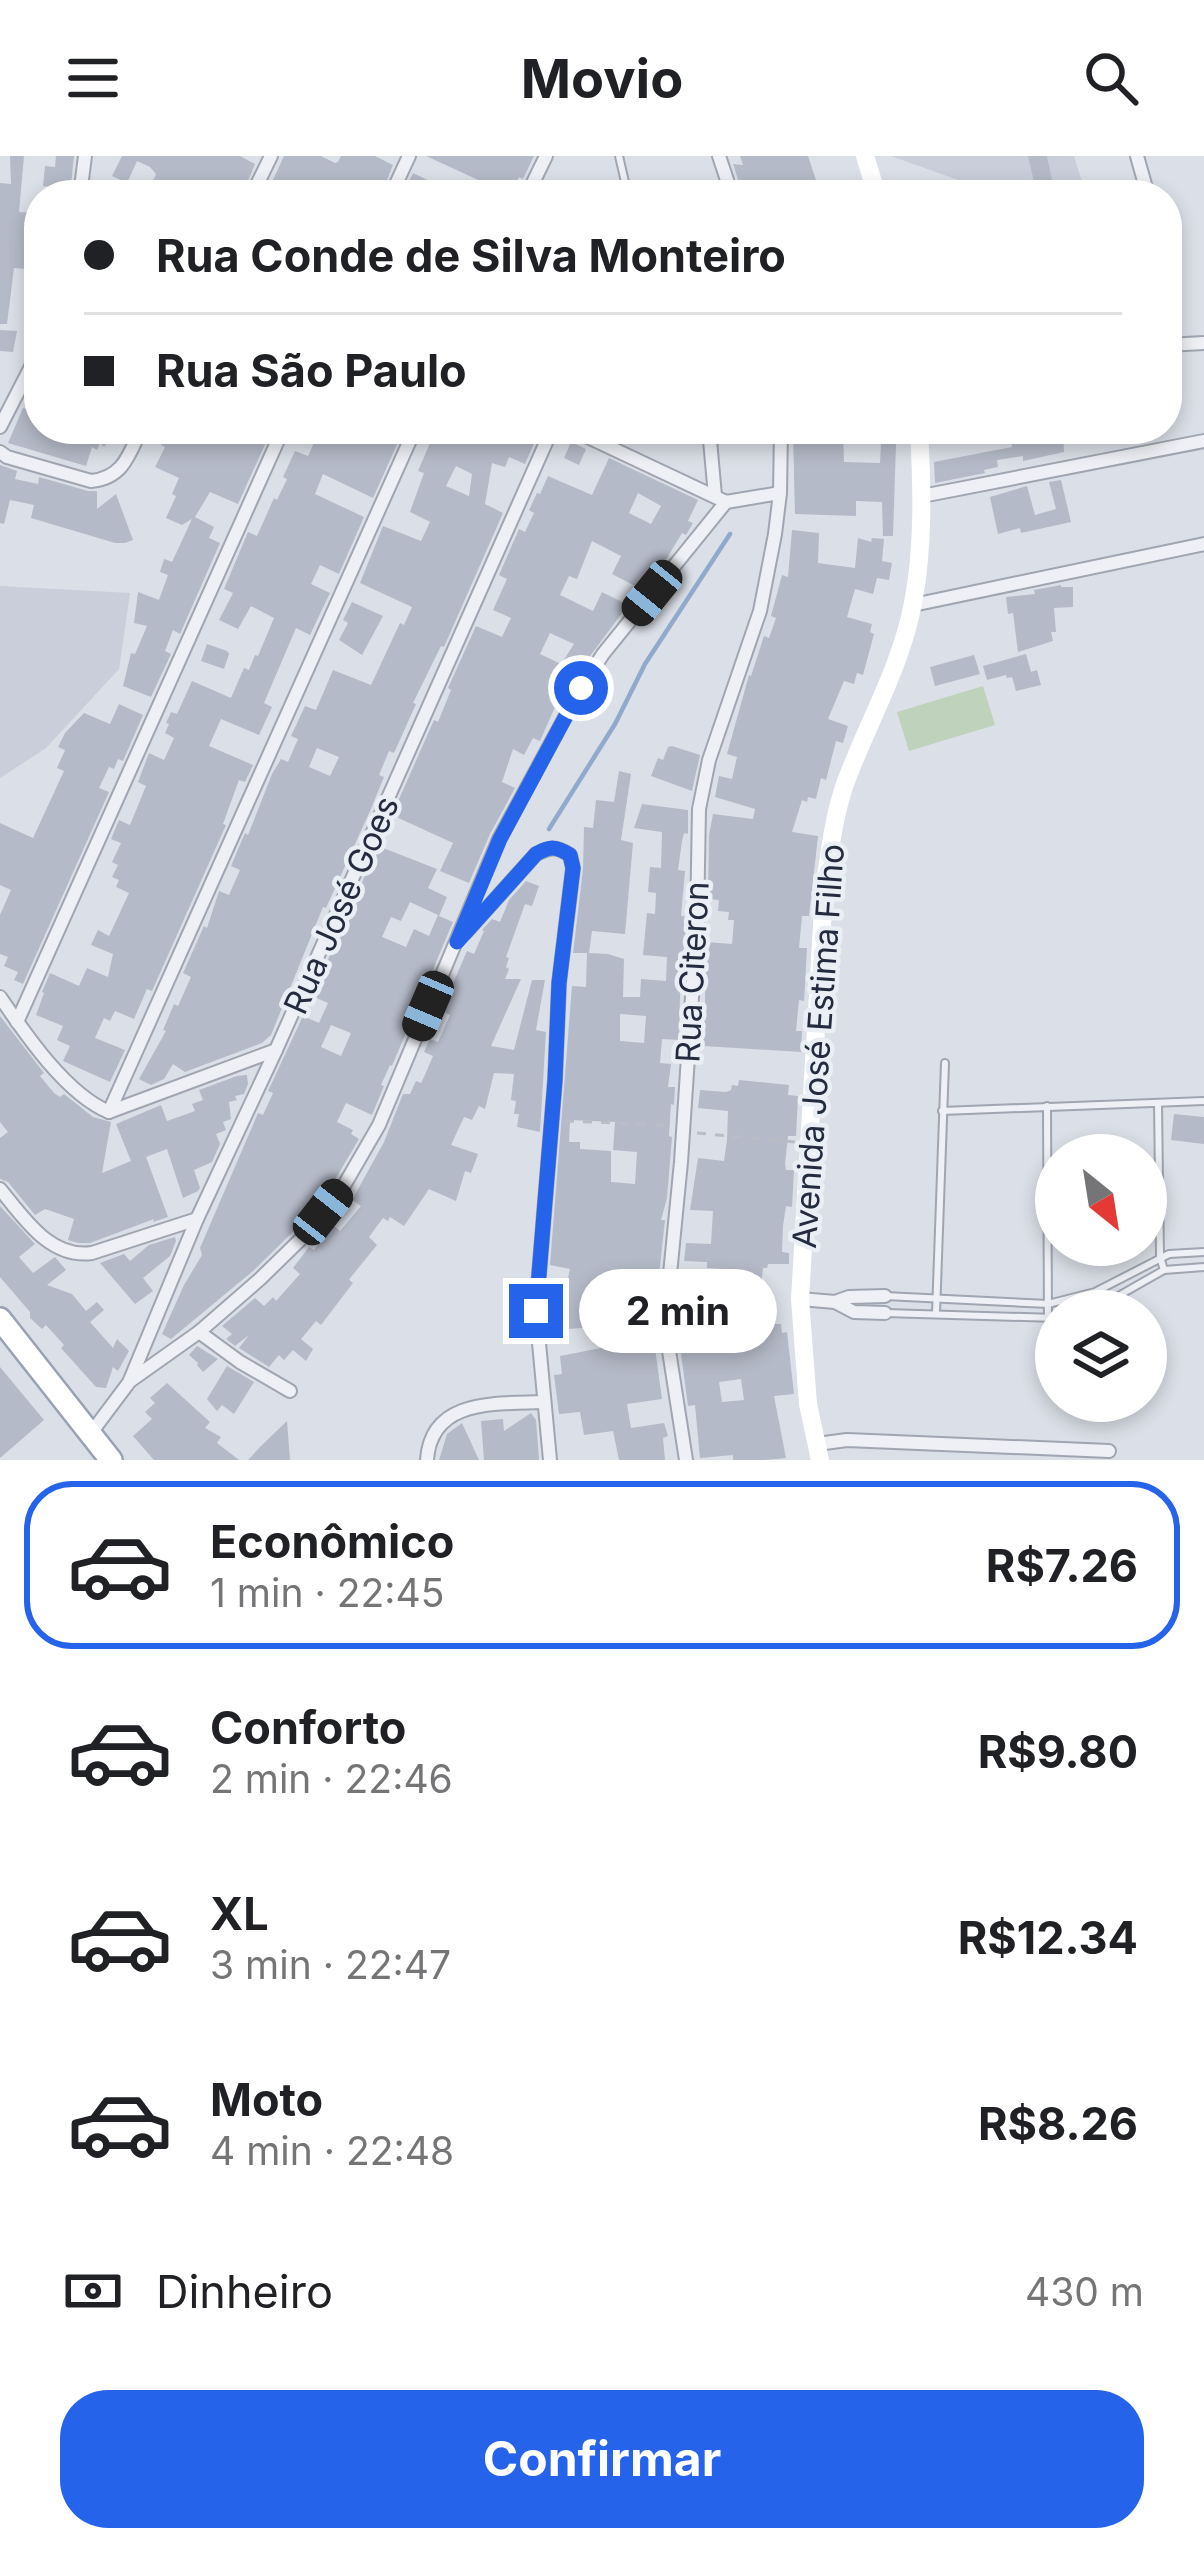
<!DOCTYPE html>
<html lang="pt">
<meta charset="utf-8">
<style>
body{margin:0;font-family:Inter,sans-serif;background:#f2f2f2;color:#202124;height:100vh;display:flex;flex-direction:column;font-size:45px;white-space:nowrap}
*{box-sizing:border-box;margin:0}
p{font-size:39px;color:#757577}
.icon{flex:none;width:66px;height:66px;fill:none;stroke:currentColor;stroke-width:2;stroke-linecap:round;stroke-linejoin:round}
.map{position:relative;height:1304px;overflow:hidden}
.panel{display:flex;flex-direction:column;background:#fff;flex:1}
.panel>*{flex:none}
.banner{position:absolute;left:24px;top:24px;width:1158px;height:264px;border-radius:48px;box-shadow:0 6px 18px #0003;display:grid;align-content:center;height:264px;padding:0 60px;background:#fff}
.needle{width:78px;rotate:150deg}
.tools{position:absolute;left:1035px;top:978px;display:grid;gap:24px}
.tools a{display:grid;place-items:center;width:132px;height:132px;border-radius:50%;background:#fff;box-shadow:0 6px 18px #0003;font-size:60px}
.end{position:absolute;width:54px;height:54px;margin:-27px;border:15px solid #2563eb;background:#fff;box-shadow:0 0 0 6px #fff}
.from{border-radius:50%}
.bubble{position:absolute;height:84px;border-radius:42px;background:#fff;box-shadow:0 6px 18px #0003;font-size:39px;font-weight:700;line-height:84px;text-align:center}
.car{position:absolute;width:36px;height:72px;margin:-36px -18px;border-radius:15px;box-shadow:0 0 9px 3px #0007;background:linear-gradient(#222 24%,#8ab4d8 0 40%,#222 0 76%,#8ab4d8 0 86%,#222 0)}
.banner b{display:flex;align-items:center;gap:42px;height:114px;font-size:45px}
.banner b+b{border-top:3px solid #e0e0e0}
.banner i{width:30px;height:30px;background:#202124}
ul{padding:21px 0 0;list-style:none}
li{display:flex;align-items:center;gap:36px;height:168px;margin:0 24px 18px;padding:0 36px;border:6px solid transparent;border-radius:48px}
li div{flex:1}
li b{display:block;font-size:45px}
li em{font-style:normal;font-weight:700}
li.current{border-color:#2563eb}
li>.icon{width:108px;height:108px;stroke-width:1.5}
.pay{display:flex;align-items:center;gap:30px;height:132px;padding:0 60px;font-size:45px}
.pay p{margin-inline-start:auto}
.cta{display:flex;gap:24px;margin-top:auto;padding:24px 60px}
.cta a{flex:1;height:138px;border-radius:48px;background:#2563eb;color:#fff;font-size:48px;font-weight:700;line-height:138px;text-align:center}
header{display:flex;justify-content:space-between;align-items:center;height:156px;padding:0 60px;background:#fff;font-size:54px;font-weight:700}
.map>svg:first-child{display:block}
.built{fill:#c9ceda}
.green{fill:#bfd2bb}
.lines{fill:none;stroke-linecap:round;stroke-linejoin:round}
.stream{stroke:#91a9cc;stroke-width:4.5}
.building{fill:#b5bac8;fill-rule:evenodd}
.lane-casing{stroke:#a0a5b1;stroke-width:10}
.street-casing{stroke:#a0a5b1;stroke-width:16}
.primary-casing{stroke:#99a2b4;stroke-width:26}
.path{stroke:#b9bdc6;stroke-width:3;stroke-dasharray:9 9;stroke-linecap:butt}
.lane{stroke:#eef0f5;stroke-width:6}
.street{stroke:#eef0f5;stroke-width:12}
.secondary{stroke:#fff;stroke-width:18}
.primary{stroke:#fff;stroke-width:21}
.route{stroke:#2563eb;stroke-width:15}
.labels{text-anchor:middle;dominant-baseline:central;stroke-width:9;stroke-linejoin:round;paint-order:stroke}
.street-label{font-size:33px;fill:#232b3f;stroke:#eaeef5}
</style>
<header><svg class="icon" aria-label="menu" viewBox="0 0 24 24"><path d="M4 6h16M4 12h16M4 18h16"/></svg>Movio<svg class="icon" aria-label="search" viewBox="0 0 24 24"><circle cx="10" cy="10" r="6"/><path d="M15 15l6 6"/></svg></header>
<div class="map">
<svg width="1204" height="1304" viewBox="0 0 1204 1304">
<rect width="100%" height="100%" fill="#dbdfe7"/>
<!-- built -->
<g class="built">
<polygon points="891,0 1074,0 1086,39 1000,39"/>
<polygon points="0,430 130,437 119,513 46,592 0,622"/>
</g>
<!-- green -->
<polygon class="green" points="983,530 995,569 909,595 897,556"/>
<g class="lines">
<!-- stream -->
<polyline class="stream" points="549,673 615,568 645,508 730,378"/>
</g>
<!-- building -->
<g class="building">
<polygon points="10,0 24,0 19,56 34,57 35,72 39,72 39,104 27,103 27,113 14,112 7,168 0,168 0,27 11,28"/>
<polygon points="56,0 74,0 70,39 50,39 51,31 43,30 45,10 55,11"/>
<polygon points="122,0 240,0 255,8 242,39 147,39 156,18 150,11 137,5 127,27 112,20"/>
<polygon points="284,0 321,0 335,7 338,6 341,0 375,0 393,9 381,39 266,39"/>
<polygon points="426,0 534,0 523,23 519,21 511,39"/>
<polygon points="740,0 808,0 821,39 743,39 733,8 743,9"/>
<polygon points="1028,0 1047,0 1055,39 1037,39"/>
<polygon points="413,17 438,29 460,39 403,39"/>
<polygon points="0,174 17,175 13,196 0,195"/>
<polygon points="37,221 39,273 118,273 104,291 100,287 97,294 92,291 86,310 8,287 23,252 26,253"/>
<polygon points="168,273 272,273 238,348 210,336 195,361 214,371 209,382 220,387 180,478 173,474 165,495 171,498 151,541 123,530 131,497 135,498 147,470 134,467 138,436 159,444 168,419 160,416 164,403 172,406 192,363 182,369 166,362 176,340 172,338 179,322 155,311 165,291 161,289"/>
<polygon points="320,273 404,273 373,342 323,318 315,338 364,361 339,418 320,409 311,428 330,437 310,479 296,472 264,547 272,551 259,579 221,563 209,590 253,609 245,626 239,624 223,668 226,669 152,835 147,833 134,863 115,855 110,865 104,862 95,882 125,894 110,926 63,905 70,890 57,884 63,870 36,859 44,837 42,836 50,817 79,830 87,812 108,821 113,798 91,789 98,774 109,780 129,737 116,731 119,724 112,721 118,709 112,706 121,687 111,683 119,664 130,669 146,630 138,626 149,597 164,604 174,582 165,577 169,568 166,567 171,556 177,558 192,525 231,542 244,512 249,514 255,499 258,500 274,462 251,450 238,473 219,464 233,437 224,433 248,376 257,380 274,342 277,344 287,323 283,321 295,295 308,300"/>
<path d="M436 273 540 274 525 308 509 301 505 311 492 307 485 348 503 357 444 491 441 490 413 547 416 548 394 597 389 595 379 619 384 621 370 655 326 752 323 751 271 879 262 887 185 916 173 908 164 923 151 929 139 923 166 875 163 874 174 848 178 850 191 821 183 817 204 770 207 772 219 735 229 739 240 714 231 710 245 677 248 679 272 618 281 603 288 606 298 583 291 580 305 550 316 554 333 514 371 529 400 467 404 469 412 451 360 427 383 370 421 385 430 366 410 356 424 317 418 315ZM456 310 472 318 469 340 446 330ZM317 592 339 601 330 620 309 611Z"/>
<polygon points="815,273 843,275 844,306 880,307 881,287 896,288 893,380 883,380 882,346 856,345 856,360 795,358 793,276 815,276"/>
<polygon points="869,273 890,273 890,286 868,285"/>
<polygon points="1010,273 1063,274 1064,296 1023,305 1023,300 997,304 998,311 984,314 985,317 935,327 934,306 1012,291"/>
<polygon points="571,286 586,293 579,309 564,302"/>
<path d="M609 302 698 344 688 365 693 367 686 379 682 377 667 402 641 433 612 418 621 400 592 385 577 423 569 420 560 439 593 455 602 436 628 449 559 542 540 585 533 582 524 599 513 593 502 626 515 632 490 678 469 727 440 715 453 687 392 659 434 564 438 566 451 534 448 532 476 470 502 481 511 462 493 454 507 423 499 419 519 373 525 376 534 357 529 354 537 337 540 338 548 320 592 339ZM638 337 661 350 651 368 629 357ZM550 477 574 488 561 508 540 498Z"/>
<polygon points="0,309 17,315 15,323 38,328 39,321 88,335 97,335 97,353 116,338 133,384 125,387 115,387 31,362 34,349 10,344 4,368 0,367"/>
<polygon points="1061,324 1071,366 1021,377 1020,372 998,378 990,341 1027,330 1035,359 1056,353 1049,326"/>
<polygon points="792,374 819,377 818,407 855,412 858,382 871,386 872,382 884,383 882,405 892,407 889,424 877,422 873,438 855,433 847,461 872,468 870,476 874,478 863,519 857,517 854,528 844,525 828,563 848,570 843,587 836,585 826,624 821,622 816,643 808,641 807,646 802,644 792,676 818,680 809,760 802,760 799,792 807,792 804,845 799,844 796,875 802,875 801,896 703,890 703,885 700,885 702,848 705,848 706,786 732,788 734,764 728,764 729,756 718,755 719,744 708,743 709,679 713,658 753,663 755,653 715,641 719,620 732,623 737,601 727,598 749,519 751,520 764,480 769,482 776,462 771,460 782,419 788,421"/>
<polygon points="1061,429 1061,431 1073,431 1073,451 1054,452 1056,476 1051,476 1053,485 1018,496 1013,457 1008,458 1006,441 1035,438 1034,434"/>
<polygon points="352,446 383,460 362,499 339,484 348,467 343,464"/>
<polygon points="207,488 227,495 229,498 224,513 201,505"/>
<polygon points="1026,498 1031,516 1037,514 1041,529 1016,535 1012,521 1007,522 1006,519 987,524 983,510"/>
<polygon points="974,499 980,518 935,530 930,511"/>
<polygon points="119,548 143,559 123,605 118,603 114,613 109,611 99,632 109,636 23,828 14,824 18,816 4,810 8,801 0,798 0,759 11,734 0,729 0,667 33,682 64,615 57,612 65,594 58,591 65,577 84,557 110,568"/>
<polygon points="672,590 700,599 692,635 651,620 658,602 663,604 668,591"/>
<path d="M619 615 631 618 621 684 633 687 625 778 592 775 589 797 608 798 624 803 623 841H640L641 823 666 825 667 801 643 799 647 757 655 758 656 737 648 736 650 711 661 712 662 676 634 672 642 648 688 654V678L684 677 682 685 678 714 685 715 681 760 687 761 684 800 681 799 679 884 662 883 660 907 671 908 668 931H675L674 949 671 948 669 980 672 981 667 1042 661 1064H665L654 1165V1185L662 1243 627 1248 631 1272 664 1267 668 1280 663 1282 665 1304H619L613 1275 584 1279 580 1256 559 1258 554 1219 562 1218 560 1200 601 1192 599 1171 551 1174 549 1157H551L555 1138 564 1140 570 1113 550 1109 572 830 586 831 587 797H573L583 713 584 671 593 672 596 644 614 646ZM620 858 646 860 644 887 620 885ZM570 964 615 966 613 994 637 996 635 1028 611 1026V995L580 993V986H569Z"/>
<path d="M378 690 437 713 428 732 447 741 439 760 453 766 392 910 390 909 381 929 384 930 372 959 346 947 337 966 353 974 351 978 359 983 333 1027 329 1033 325 1031 314 1051 297 1072 253 1115 171 1183 162 1178 184 1129 202 1099 200 1092 258 957 263 959 273 937 268 935 303 860 319 867 328 847 312 840ZM410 746 438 759 429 780 414 773 406 791 382 781 391 761 401 765ZM331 869 351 877 341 900 321 891Z"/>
<polygon points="526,725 539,730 532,750 525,748 506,801 509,802 506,811 509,813 505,823 521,823 491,890 514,894 532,824 545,824 536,874 546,876 540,976 517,971 519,958 514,958 516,945 511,944 514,918 494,917 485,953 479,950 472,964 464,961 451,989 478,998 471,1017 465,1015 456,1045 429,1033 404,1070 390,1061 388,1065 383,1062 369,1081 377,1089 351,1121 349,1124 353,1127 321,1169 316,1165 301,1183 313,1193 306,1205 293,1194 284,1204 279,1199 269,1211 239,1192 249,1179 235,1190 226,1183 232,1178 222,1170 255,1142 264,1150 273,1141 276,1145 300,1118 293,1112 309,1091 314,1094 332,1068 340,1075 361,1050 352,1044 384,986 403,938 410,938 416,925 421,927 424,921 433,900 424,896 430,883 438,886 450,859 441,855 467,795 474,798 484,775 482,774 492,763 500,766 509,744"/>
<polygon points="0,860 44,917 40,920 54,937 60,941 64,938 93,961 111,966 102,1017 131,1005 116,968 161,949 167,965 195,955 192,948 203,944 199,934 237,920 247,919 248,928 244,938 235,940 237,944 229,946 231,963 223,966 226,974 216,978 220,988 212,1006 194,1014 200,1032 198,1035 183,1042 167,993 146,1001 168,1061 153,1066 154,1063 90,1087 78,1087 68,1084 74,1063 45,1053 35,1059 8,1026 0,1023 0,982 8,976 0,966"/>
<path d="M739 924 789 929 788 939 798 940 796 980H788L785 1008 786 1014H794L792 1051 786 1050 783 1070 782 1096 789 1097V1108H768L767 1112H763L760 1141H766L769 1168H781L782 1177 787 1176 794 1238 774 1240 786 1302 765 1304H733V1299L700 1302 695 1249 688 1250 680 1190 722 1184 723 1113 707 1112V1106L684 1105 686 1087 711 1088 713 1055 690 1054 698 1002 724 1005 727 984 728 955 698 952 700 934 726 936 731 934 732 929 738 930ZM741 1223 744 1244 722 1246 719 1226Z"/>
<polygon points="1174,958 1204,961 1204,988 1171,984"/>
<polygon points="0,1050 35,1088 19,1101 33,1117 55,1101 66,1114 47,1129 72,1138 86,1155 97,1146 104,1154 90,1166 113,1192 117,1183 129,1195 118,1215 113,1211 106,1232 96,1231 61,1192 64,1189 46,1169 42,1173 30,1162 30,1156 0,1121"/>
<polygon points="175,1081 176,1085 170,1100 143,1122 153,1135 135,1148 100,1107 124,1098 130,1105 149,1089"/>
<polygon points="197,1190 218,1203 203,1216 197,1209 198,1207 189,1199"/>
<polygon points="227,1210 254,1226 234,1258 222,1249 217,1255 207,1243"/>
<polygon points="0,1211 44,1264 0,1302"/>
<polygon points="167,1227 210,1266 205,1272 221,1281 217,1287 239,1304 154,1304 133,1280 152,1263 145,1256 155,1247 150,1242"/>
<polygon points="531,1257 536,1264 539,1304 484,1304 481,1265 503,1263 504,1275"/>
<polygon points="287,1265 290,1304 248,1304 261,1290"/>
<polygon points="462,1267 479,1304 439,1304 447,1278"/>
</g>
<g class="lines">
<!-- lane casing -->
<g class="lane-casing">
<g id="lane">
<polyline points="619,0 628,39"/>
<polyline points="1158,947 1160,1101 1164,1114"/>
<polyline points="1047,950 1048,1163"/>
<polyline points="942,955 1204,945"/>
<polyline points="885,1140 1048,1148 1095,1136 1169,1098 1204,1096"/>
<polyline points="1092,1155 1164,1114 1204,1111"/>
<polyline points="885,1157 1056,1162"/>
<polyline points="936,1157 945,907"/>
</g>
</g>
<!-- street casing -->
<g class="street-casing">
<g id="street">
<polyline points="719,0 732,39"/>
<polyline points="1137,0 1148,39"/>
<polyline points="80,39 85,0"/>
<polyline points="252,39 271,0"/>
<polyline points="391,39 409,0"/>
<polyline points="527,39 546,0"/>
<polyline points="1167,189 1204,187"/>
<polyline points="0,271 39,195"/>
<polyline points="571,273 726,346"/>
<polyline points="709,273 715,340"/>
<path d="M0 296 7 301 91 325C123 322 129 299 141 273"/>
<polyline points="922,340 1204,285"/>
<polyline points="726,346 780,337"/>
<polyline points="913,449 1204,388"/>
<path d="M465 777 536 698C551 691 556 690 570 699L573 712 559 827 555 924 536 1155 550 1304"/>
<path d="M0 841C26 879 66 938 109 956L276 894"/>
<polyline points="17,866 283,273"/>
<polyline points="109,956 415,273"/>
<path d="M0 1033C24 1062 50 1103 92 1097L197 1063"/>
<polyline points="800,1143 835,1146 849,1141 885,1140"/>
<polyline points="835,1146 854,1156 885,1157"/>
<polyline points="199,1176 240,1206 290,1235"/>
<polyline points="130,1224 197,1063 276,894 552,273"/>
<polyline points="91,1277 130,1225 199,1176 260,1123 305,1079 342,1033 379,969 499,683 581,532 603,498 726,346"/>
<polyline points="817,1288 847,1284 1109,1295"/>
<path d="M427 1304C431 1242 497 1248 543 1246"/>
<polyline points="686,1304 665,1169 681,1006 697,766 699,653 709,604 760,455 775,378 780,337 781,273"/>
</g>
</g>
<!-- primary casing -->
<g class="primary-casing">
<polyline id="primary" points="0,1163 111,1304"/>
</g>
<!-- path -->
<g class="path">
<polyline points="565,965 670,969"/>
<polyline points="697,977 795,986"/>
</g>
<!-- lane -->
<use href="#lane" class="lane"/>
<!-- street -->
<use href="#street" class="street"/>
<!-- secondary -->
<g class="secondary">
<polyline points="865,0 877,39"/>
<path d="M820 1304 808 1248 800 1143 824 736C829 700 833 663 845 628 867 568 901 511 913 447 924 390 922 330 919 273"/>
</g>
<!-- primary -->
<use href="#primary" class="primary"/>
</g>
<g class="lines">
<!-- route -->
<path class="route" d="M536 1155 555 924 559 827 573 712 570 699C556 690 550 690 536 698L457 786 500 683 581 532"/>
</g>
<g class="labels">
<!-- street labels -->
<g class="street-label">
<text transform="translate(341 749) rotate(-66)">Rua José Goes</text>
<text transform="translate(692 816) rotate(-87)">Rua Citeron</text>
<text transform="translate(818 890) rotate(-86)">Avenida José Estima Filho</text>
</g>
</g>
</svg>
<div class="tools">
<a><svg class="needle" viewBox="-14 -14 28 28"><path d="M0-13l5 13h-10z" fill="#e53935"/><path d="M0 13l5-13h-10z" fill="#757577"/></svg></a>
<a><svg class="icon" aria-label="layers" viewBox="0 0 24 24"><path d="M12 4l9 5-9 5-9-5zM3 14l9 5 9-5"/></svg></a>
</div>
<i class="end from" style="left:581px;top:532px"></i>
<i class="end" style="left:536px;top:1155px"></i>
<div class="bubble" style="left:579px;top:1113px;width:198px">2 min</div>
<i class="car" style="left:652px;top:437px;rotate:219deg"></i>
<i class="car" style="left:428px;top:850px;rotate:203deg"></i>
<i class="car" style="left:323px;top:1056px;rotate:38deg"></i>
<div class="banner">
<b><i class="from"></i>Rua Conde de Silva Monteiro</b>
<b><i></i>Rua São Paulo</b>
</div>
</div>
<section class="panel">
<ul>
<li class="current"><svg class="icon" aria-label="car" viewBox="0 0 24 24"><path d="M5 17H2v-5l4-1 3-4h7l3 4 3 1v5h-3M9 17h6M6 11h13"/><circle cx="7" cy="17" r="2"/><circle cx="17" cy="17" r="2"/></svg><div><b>Econômico</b><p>1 min · 22:45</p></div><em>R$7.26</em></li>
<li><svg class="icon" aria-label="car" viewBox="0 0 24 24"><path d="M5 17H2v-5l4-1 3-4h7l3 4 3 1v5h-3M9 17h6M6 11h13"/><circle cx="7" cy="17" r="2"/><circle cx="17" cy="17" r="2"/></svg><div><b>Conforto</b><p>2 min · 22:46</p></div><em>R$9.80</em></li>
<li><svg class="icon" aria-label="car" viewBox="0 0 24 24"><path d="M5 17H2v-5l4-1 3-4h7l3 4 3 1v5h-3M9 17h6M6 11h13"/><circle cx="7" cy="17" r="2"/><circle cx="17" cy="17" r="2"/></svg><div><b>XL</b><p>3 min · 22:47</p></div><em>R$12.34</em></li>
<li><svg class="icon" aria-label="car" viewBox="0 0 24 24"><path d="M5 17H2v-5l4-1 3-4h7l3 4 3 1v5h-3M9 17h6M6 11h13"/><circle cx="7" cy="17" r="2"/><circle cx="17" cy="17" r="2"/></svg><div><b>Moto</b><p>4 min · 22:48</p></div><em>R$8.26</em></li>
</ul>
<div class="pay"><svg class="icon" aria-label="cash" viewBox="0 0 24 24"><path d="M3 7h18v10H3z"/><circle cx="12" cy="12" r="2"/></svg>Dinheiro<p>430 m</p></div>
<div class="cta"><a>Confirmar</a></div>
</section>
